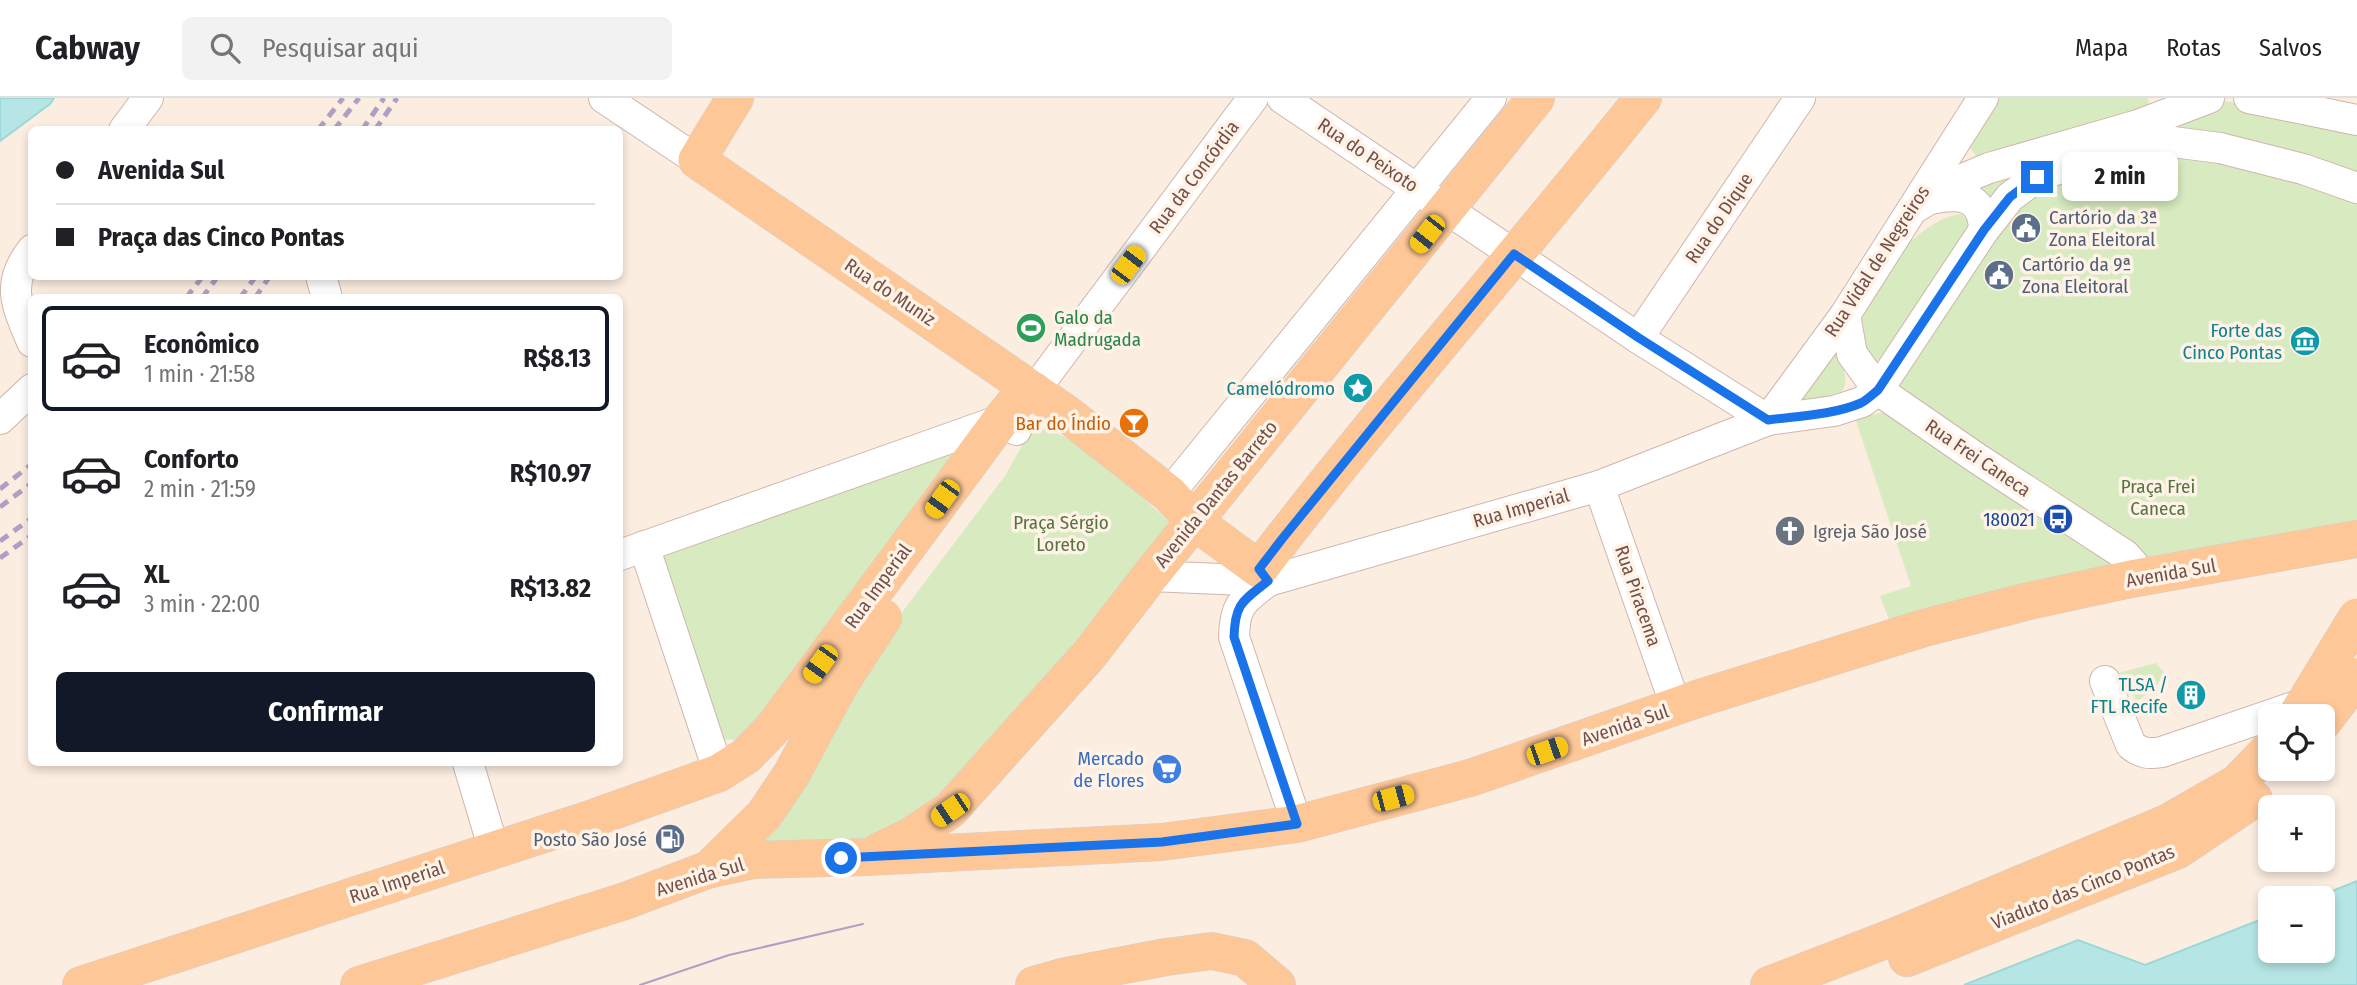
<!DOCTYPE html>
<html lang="pt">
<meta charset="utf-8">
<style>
body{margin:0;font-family:"Fira Sans Condensed",sans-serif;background:#f2f2f2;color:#202124;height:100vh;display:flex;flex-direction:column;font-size:26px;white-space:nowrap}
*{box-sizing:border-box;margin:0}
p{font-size:23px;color:#757577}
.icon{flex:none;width:38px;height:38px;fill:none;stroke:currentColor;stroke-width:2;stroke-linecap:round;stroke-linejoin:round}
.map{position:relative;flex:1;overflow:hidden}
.drawer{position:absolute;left:28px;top:196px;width:595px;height:472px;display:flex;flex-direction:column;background:#fff;border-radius:10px;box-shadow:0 4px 10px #0003}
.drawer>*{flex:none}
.banner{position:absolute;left:28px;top:28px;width:595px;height:154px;border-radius:10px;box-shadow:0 4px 10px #0003;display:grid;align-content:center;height:154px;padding:0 28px;background:#fff}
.buttons{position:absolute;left:2258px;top:606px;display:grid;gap:14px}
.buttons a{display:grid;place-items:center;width:77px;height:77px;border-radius:10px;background:#fff;box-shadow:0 4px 10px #0003;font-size:35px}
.end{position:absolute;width:32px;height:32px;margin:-16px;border:9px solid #1a73e8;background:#fff;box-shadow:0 0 0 4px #fff}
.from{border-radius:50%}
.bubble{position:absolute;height:49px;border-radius:10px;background:#fff;box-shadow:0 4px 10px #0003;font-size:23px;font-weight:700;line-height:49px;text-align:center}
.car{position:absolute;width:21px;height:42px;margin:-21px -10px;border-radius:9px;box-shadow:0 0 5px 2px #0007;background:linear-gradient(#f5c518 24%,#345 0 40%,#f5c518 0 76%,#345 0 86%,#f5c518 0)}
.banner b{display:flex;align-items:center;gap:24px;height:66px;font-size:26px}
.banner b+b{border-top:2px solid #e0e0e0}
.banner i{width:18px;height:18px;background:#202124}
ul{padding:12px 0 0;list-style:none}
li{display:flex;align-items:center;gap:21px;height:105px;margin:0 14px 10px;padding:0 14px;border:4px solid transparent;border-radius:10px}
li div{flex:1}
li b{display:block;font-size:26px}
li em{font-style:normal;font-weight:700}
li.on{border-color:#111827}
li>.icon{width:63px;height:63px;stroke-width:1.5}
.cta{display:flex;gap:14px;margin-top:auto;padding:14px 28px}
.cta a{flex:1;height:80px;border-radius:10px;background:#111827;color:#fff;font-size:28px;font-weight:700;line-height:80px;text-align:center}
header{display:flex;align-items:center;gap:42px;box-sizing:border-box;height:98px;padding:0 35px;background:#fff;border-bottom:2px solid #e0e0e0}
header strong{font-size:33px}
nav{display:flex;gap:38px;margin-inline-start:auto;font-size:24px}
.search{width:490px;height:63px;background:#f2f2f2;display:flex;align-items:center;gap:18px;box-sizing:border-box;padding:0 24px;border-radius:10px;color:#757577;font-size:26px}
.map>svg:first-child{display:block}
.green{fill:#d7eac0}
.water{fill:#b5e6e5;stroke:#9cd8d8;stroke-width:2}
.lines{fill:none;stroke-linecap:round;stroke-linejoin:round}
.minor-casing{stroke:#d0b5ab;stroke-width:32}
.major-casing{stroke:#d8cecc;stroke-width:38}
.minor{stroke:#fff;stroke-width:30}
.major{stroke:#fdc798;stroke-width:37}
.tram{stroke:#aea0c5;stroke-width:2}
.rail{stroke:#aea0c5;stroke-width:5;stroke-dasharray:10 7;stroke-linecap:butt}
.major-bridge-casing{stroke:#d8cecc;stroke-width:38;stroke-linecap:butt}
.major-bridge{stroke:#fdc798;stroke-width:37}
.route{stroke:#1a73e8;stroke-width:9}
.labels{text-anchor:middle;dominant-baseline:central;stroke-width:7;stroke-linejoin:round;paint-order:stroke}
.street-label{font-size:19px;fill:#745048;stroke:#fff2e7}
.service-label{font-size:19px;fill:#4e5e75;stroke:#fff2e7;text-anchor:start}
.leisure-label{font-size:19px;fill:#27864d;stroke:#fff2e7;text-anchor:start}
.culture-label{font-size:19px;fill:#0d838f;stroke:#fff2e7;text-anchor:end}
.food-label{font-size:19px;fill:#c56008;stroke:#fff2e7;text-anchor:end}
.park-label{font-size:19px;fill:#56743d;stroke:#fff2e7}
.transit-label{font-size:19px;fill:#164399;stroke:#fff2e7;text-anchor:end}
.worship-label{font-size:19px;fill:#5b616d;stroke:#fff2e7;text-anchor:start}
.shop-label{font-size:19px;fill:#366cbe;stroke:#fff2e7;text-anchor:end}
</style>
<header>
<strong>Cabway</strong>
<div class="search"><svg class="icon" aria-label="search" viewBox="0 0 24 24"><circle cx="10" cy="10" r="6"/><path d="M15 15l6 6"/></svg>Pesquisar aqui</div>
<nav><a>Mapa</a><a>Rotas</a><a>Salvos</a></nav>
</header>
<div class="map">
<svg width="2357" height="887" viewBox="0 0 2357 887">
<rect width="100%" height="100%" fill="#fcede1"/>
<!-- green -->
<g class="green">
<polygon points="1997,0 2148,0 2149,11 1987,60 1977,59 1971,51 1970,44"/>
<polygon points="2220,2 2357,29 2357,436 2151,470 1895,293 1992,132 1950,93"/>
<path d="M1959 116 1969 118 1975 125 1887 266 1871 267 1858 221 1902 152C1918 136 1937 120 1959 116Z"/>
<path d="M1834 253C1842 264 1850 282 1842 293L1806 306 1800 302Z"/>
<polygon points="1886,314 2129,467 1892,529 1880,498 1911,488 1855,320"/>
<path d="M1047 332C1086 343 1139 396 1169 424V427L995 643 929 705 902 723 870 740 760 746 866 562 1005 378 1029 335 1034 332Z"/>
<polygon points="966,344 751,634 735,642 722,641 663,457"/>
<path d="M2156 565 2164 574C2159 588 2149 595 2137 603L2132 596 2126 598 2111 577Z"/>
</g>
<!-- water -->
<g class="water">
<polygon points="0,0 54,0 50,6 0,43"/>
<polygon points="2357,783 2357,887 1964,887 2078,842 2145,867 2270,818 2270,852 2322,852 2322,800 2315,800"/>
</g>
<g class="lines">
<!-- minor casing -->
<g class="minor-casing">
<g id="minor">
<polyline points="604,0 697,62"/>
<polyline points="1282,0 1638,240 1768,322"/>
<polyline points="2249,0 2357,22"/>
<polyline points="124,32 148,0"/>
<path d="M1930 101C1959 95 1983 96 1984 132"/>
<polyline points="1916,109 1965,80 1989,70 2138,27 2209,0"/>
<path d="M32 152C5 186 17 208 32 244"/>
<polyline points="321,178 327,200"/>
<polyline points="1845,217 1852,256 1878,292 1975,359 2125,457 2133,466 2131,481"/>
<polyline points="1638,240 1800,0"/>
<polyline points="1034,293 1253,0"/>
<polyline points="0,321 32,291"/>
<polyline points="1768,322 1845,217 1983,0"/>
<polyline points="1599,388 1676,609"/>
<polyline points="1169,396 1491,0"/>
<polyline points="644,448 719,675"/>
<polyline points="620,457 1001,322 1016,332"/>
<polyline points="1150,478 1268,483 1599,388 1768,322 1834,313 1862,304 1878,292 1984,132 2010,99 2037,79 2073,65 2123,52 2173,44 2220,50 2303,71 2357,90"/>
<path d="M1268 483C1243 503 1235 505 1234 539L1297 726"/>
<path d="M2105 583 2131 647C2142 656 2149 656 2162 654L2317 601"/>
<polyline points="468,665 494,752"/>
</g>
</g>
<!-- major casing -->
<g class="major-casing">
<g id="major">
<path d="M735 0 697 62 1067 316 1169 396 1195 424 1259 471C1382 310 1517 158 1643 0"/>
<polyline points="880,753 911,738 950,712 1089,557 1150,478 1536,0"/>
<polyline points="708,772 764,717 791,677 840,586 883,520"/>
<polyline points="1907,860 2178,752 2254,701"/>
<polyline points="81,887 596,719 719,675 746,658 773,630 1001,322 1017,302 1034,293"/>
<polyline points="359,887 625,803 707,772 754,762 866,759 1162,744 1297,726 1470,680 1700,600 1924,530 2029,503 2131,481 2357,441"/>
<polyline points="1034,887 1062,879 1166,859 1212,853 1245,860 1277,887"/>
<polyline points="1769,887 1896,838 2167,725 2237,685 2270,651"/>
</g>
</g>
<!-- minor -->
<use href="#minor" class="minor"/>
<!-- major -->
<use href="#major" class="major"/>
<!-- tram -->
<polyline class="tram" points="640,887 729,857 863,826"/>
<!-- rail -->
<g class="rail">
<polyline points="318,32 343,0"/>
<polyline points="334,32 359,0"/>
<polyline points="362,32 384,0"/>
<polyline points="375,32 397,0"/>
<polyline points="186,200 203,178"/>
<polyline points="202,200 218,178"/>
<polyline points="240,200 256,178"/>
<polyline points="255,200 270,178"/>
<polyline points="0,391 32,366"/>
<polyline points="0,409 32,385"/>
<polyline points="0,443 32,420"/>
<polyline points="0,460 32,437"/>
</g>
<!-- major-bridge casing -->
<g class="major-bridge-casing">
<g id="major-bridge">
<polyline points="2297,618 2357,519"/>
<polyline points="2322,625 2357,579"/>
</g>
</g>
<!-- major-bridge -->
<use href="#major-bridge" class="major-bridge"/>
</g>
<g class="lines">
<!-- route -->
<path class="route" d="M841 760 1162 744 1297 726 1234 539C1235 505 1243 503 1268 483L1259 471 1282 441 1514 156 1639 240 1768 322C1798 318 1833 317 1861 305 1867 302 1873 296 1878 292L1984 132 2010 99 2037 79"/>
</g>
<!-- icons -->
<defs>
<g id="civic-disc" transform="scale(1.575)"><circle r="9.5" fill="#5c6f8a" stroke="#fff2e7"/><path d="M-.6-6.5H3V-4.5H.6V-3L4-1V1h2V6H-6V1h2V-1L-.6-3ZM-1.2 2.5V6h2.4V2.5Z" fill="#fff"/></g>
<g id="stadium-disc" transform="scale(1.575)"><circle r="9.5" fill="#2e9e5b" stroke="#fff2e7"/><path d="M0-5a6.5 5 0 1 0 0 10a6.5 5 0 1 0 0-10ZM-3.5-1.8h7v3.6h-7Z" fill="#fff"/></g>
<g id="museum-disc" transform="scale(1.575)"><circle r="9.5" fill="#0f9aa8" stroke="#fff2e7"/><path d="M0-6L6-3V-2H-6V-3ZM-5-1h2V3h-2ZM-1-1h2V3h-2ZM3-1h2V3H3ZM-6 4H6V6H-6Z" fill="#fff"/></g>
<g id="sight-disc" transform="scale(1.575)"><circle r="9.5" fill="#0f9aa8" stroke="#fff2e7"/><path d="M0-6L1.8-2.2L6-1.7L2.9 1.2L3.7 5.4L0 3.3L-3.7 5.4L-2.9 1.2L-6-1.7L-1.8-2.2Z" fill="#fff"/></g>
<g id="bar-disc" transform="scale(1.575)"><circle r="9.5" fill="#e8710a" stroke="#fff2e7"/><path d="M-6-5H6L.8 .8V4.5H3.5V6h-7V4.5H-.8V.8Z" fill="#fff"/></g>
<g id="bus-disc" transform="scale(1.575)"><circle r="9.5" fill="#1a4fb4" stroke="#fff2e7"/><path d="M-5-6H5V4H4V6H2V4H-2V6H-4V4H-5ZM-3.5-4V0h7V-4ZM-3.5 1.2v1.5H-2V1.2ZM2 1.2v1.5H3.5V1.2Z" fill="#fff"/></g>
<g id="church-disc" transform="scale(1.575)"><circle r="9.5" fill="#6b7280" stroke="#fff2e7"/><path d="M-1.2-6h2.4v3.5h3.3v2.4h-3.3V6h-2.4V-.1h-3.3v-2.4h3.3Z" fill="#fff"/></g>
<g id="building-disc" transform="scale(1.575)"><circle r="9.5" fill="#0f9aa8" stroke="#fff2e7"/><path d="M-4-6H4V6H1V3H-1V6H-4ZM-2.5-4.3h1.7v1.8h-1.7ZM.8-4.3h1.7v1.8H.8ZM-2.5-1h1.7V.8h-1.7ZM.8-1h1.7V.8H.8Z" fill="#fff"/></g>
<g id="supermarket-disc" transform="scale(1.575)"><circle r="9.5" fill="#3f7fe0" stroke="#fff2e7"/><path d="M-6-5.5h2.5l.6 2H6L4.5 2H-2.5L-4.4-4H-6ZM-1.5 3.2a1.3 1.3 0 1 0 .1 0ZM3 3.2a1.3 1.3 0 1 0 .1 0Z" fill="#fff"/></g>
<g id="fuel-disc" transform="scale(1.575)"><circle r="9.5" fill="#5c6f8a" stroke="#fff2e7"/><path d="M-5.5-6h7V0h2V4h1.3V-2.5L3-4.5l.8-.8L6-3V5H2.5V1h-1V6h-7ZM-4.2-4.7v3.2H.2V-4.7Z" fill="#fff"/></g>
</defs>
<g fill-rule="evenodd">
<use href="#civic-disc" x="2026" y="130"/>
<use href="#civic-disc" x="1999" y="177"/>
<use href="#stadium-disc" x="1031" y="230"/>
<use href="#museum-disc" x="2305" y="243"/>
<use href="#sight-disc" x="1358" y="290"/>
<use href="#bar-disc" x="1134" y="325"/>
<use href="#bus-disc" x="2058" y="421"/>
<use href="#church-disc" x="1790" y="433"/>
<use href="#building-disc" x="2191" y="597"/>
<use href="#supermarket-disc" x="1167" y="671"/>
<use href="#fuel-disc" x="670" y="741"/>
</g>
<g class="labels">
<!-- street labels -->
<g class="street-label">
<text transform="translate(1368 57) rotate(34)">Rua do Peixoto</text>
<text transform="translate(1194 79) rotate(-53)">Rua da Concórdia</text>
<text transform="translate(1719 120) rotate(-56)">Rua do Dique</text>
<text transform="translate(1877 163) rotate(-57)">Rua Vidal de Negreiros</text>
<text transform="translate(890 194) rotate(34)">Rua do Muniz</text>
<text transform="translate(1978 360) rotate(34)">Rua Frei Caneca</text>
<text transform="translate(1216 396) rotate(-51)">Avenida Dantas Barreto</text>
<text transform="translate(1521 410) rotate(-16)">Rua Imperial</text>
<text transform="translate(2171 475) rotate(-10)">Avenida Sul</text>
<text transform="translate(878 488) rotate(-54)">Rua Imperial</text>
<text transform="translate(1638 498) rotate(71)">Rua Piracema</text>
<text transform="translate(1625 627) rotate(-19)">Avenida Sul</text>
<text transform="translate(700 779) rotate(-17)">Avenida Sul</text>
<text transform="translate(397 784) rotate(-18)">Rua Imperial</text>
<text transform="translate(2083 789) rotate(-22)">Viaduto das Cinco Pontas</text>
</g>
<!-- service labels -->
<g class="service-label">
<text x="2049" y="119">Cartório da 3ª<tspan x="2049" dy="22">Zona Eleitoral</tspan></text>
<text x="2022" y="166">Cartório da 9ª<tspan x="2022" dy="22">Zona Eleitoral</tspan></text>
<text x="647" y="741" text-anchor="end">Posto São José</text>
</g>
<!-- leisure labels -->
<g class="leisure-label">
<text x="1054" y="219">Galo da<tspan x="1054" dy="22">Madrugada</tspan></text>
</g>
<!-- culture labels -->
<g class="culture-label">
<text x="2282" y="232">Forte das<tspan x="2282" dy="22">Cinco Pontas</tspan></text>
<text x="1335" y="290">Camelódromo</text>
<text x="2168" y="586">TLSA /<tspan x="2168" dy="22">FTL Recife</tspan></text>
</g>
<!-- food labels -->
<g class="food-label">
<text x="1111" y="325">Bar do Índio</text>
</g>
<!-- park labels -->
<g class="park-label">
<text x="2158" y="388">Praça Frei<tspan x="2158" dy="22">Caneca</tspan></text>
<text x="1061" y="424">Praça Sérgio<tspan x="1061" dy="22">Loreto</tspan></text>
</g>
<!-- transit labels -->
<g class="transit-label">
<text x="2035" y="421">180021</text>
</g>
<!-- worship labels -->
<g class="worship-label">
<text x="1813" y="433">Igreja São José</text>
</g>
<!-- shop labels -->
<g class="shop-label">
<text x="1144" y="660">Mercado<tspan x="1144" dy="22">de Flores</tspan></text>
</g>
</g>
</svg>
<div class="buttons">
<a><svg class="icon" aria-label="locate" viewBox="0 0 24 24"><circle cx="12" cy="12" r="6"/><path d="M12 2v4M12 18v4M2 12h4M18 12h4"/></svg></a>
<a>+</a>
<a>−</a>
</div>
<i class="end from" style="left:841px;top:760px"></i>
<i class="end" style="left:2037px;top:79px"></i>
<div class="bubble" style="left:2062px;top:54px;width:116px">2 min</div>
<i class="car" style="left:1427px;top:136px;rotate:218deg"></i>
<i class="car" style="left:1128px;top:167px;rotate:37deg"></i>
<i class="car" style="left:942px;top:401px;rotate:216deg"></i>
<i class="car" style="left:820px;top:566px;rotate:216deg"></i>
<i class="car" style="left:1547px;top:653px;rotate:71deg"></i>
<i class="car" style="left:1393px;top:700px;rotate:75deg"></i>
<i class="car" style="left:950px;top:712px;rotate:236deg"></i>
<div class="banner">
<b><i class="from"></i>Avenida Sul</b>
<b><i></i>Praça das Cinco Pontas</b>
</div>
<section class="drawer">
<ul>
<li class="on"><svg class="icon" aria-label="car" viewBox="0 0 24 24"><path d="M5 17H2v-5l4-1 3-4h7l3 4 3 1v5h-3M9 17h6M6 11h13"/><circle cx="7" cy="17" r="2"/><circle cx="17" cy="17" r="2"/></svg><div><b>Econômico</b><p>1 min · 21:58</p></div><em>R$8.13</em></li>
<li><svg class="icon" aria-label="car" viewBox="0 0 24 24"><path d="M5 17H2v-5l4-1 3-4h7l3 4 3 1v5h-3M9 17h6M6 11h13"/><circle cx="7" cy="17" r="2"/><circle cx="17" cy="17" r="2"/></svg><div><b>Conforto</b><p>2 min · 21:59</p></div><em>R$10.97</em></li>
<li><svg class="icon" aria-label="car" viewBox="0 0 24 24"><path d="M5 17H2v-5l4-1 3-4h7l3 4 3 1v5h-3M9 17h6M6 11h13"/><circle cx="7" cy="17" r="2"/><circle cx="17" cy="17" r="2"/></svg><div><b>XL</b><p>3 min · 22:00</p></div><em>R$13.82</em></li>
</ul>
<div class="cta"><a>Confirmar</a></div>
</section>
</div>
